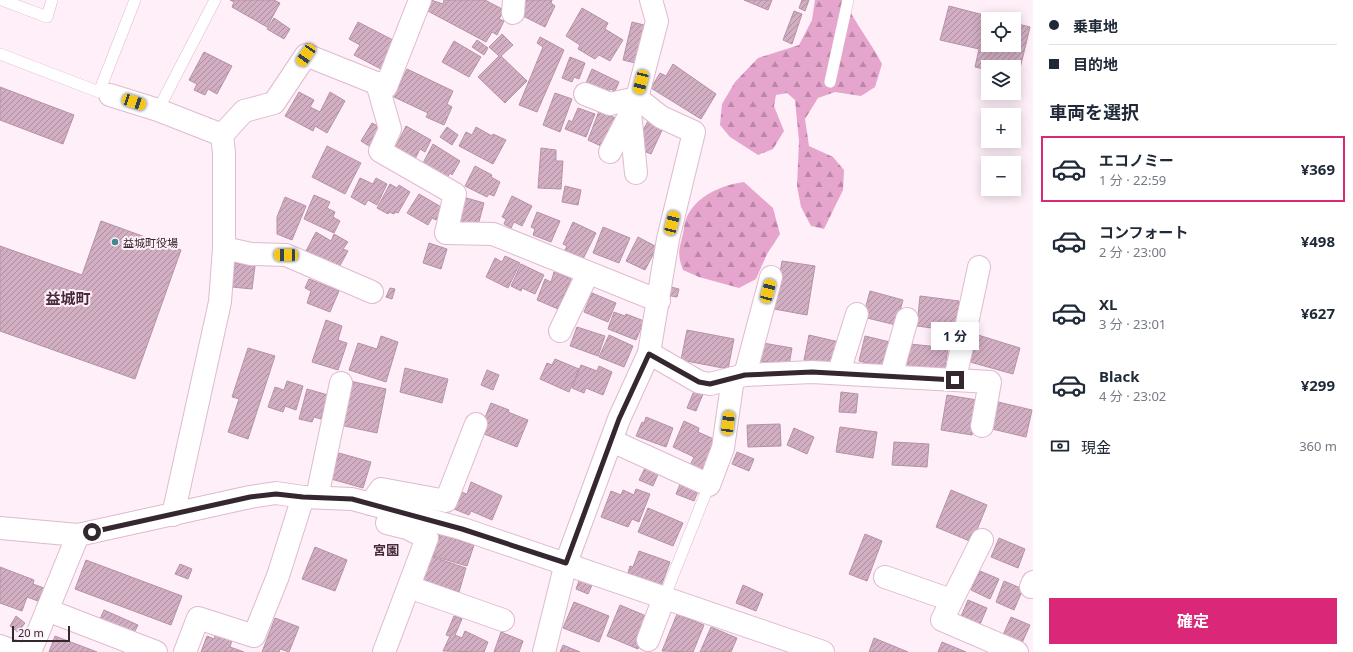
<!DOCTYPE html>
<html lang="ja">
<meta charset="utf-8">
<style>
body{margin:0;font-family:"Noto Sans","Noto Sans JP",sans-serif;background:#f6f6f7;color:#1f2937;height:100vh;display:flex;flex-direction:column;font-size:15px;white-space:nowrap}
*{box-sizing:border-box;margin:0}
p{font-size:13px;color:#747a83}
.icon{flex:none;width:22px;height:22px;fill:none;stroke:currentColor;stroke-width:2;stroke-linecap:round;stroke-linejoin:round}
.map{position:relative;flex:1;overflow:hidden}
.sheet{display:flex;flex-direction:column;background:#fff;width:320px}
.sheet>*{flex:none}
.banner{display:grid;align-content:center;height:88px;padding:0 16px;background:#fff}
.fabs{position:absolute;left:981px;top:12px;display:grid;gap:8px}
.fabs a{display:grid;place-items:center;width:40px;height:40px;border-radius:0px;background:#fff;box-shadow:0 2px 10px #0003;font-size:20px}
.scale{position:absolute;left:12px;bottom:10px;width:58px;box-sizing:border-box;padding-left:4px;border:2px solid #35272f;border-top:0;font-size:11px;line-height:14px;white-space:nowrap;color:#35272f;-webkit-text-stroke:3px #feeff8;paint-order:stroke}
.end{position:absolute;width:18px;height:18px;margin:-9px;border:5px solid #35272f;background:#fff;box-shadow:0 0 0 2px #fff}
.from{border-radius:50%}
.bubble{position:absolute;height:28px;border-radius:0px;background:#fff;box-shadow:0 2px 10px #0003;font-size:13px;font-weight:700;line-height:28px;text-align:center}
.car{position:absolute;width:12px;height:24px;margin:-12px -6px;border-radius:5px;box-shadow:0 0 3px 1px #0007;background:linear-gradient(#f5c518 24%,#345 0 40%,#f5c518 0 76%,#345 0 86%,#f5c518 0)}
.banner b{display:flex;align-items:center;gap:14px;height:38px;font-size:15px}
.banner b+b{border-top:1px solid #e0e1e3}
.banner i{width:10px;height:10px;background:#1f2937}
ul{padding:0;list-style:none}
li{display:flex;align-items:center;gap:12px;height:66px;margin:0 8px 6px;padding:0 8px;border:2px solid transparent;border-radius:0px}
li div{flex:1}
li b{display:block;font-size:15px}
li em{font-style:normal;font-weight:700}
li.current{border-color:#db2777}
li>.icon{width:36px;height:36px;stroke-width:1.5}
h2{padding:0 16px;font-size:18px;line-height:48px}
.pay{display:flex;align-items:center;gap:10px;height:44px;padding:0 16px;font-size:15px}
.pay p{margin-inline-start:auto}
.cta{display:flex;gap:8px;margin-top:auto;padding:8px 16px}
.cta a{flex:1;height:46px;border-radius:0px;background:#db2777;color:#fff;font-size:16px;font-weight:700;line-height:46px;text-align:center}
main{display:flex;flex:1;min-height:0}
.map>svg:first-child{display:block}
.forest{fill:url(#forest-firs)}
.building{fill:url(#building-hatch);stroke:#b593a7}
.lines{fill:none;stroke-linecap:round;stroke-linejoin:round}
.lane-casing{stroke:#dfbad0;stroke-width:12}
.street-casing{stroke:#dfbad0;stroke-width:24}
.lane{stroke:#fff;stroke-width:11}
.street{stroke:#fff;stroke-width:22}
.route{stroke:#35272f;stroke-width:5}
.poi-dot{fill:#41898e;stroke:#feeff8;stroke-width:1.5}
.labels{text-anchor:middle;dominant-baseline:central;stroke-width:4;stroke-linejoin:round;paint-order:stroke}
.poi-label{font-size:11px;fill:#35272f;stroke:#feeff8;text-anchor:start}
.quarter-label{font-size:13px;font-weight:bold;fill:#472a3c;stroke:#feeff8}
.district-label{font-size:15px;font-weight:bold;fill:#472a3c;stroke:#feeff8}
</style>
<main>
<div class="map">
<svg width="1033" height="652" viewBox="0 0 1033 652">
<defs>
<pattern id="forest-firs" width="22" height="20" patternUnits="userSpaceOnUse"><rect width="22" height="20" fill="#e6a5cd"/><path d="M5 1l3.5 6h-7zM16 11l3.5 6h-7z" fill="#bb86a7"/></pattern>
<pattern id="building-hatch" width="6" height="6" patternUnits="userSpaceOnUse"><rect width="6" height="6" fill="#d2aec3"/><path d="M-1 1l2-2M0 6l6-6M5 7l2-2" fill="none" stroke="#ab8e9f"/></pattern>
</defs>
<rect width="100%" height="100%" fill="#feeff8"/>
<!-- forest -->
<g class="forest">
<path d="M815 0H844C855 23 870 41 882 64L875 87 861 96 835 92 818 98 805 119 809 146 833 157 844 170 843 190 824 229 811 226 801 207 797 186 799 141 795 100 787 93 776 95 774 106 784 131 773 149 758 155 730 137 720 125 722 104 735 82 758 58 799 45 812 20Z"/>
<path d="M744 182 773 208 780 234 767 254 756 279 739 288 699 277 683 270C677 253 679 250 683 234 684 229 684 223 686 219 695 196 722 185 744 182Z"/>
</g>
<!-- building -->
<g class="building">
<polygon points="230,0 274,0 280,3 267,27 232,7 234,2"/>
<polygon points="431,0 443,4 444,0 485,0 504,10 499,19 504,21 497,35 492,32 486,42 426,10"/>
<polygon points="521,0 552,0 551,3 555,6 545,27 521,15"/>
<polygon points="744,0 772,0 768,10"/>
<polygon points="802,0 809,0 805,11 799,8"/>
<polygon points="949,6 999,19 988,19 988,45 1014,45 1014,23 1030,27 1018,77 1014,76 1014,67 988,67 988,70 975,67 979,49 940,40"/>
<polygon points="582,8 608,23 605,29 623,40 610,61 599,55 595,59 578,49 580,45 566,36"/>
<polygon points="794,11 802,14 792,44 783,40"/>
<polygon points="274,18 290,29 284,39 267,29"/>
<polygon points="358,22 395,41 381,69 354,55 360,45 349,39"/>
<polygon points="632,22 644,25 635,63 623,60"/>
<polygon points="502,34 513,45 501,56 527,81 505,103 478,77 499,56 489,47"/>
<polygon points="540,37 564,50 537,112 519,105 543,47 537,43"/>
<polygon points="477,40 488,48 484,55 472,47"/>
<polygon points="454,41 481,57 469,77 442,62"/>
<polygon points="204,52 232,66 217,94 208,89 205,95 194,90 197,84 189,80"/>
<polygon points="570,57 585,63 579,79 574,77 572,82 562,78"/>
<polygon points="673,64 716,94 701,119 651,88 660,73 666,76"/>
<polygon points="407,69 453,91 447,104 452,107 444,125 426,117 428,113 394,97"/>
<polygon points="592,69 619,82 615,91 610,89 608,93 586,83"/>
<polygon points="0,87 74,115 63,144 0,120"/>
<polygon points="299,92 314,100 310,107 320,112 330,92 345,101 327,133 315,126 313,131 285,116"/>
<polygon points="555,93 572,99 560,132 543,125"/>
<polygon points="578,108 595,114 586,137 565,129 569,120 572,122"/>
<polygon points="599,111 618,119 603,147 588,140"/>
<polygon points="648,121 663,128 651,154 639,149 645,136 641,134"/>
<polygon points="372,123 380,127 369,146 361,141"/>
<polygon points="406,126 431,140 425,152 420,149 415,159 395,148"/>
<polygon points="447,127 458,135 452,145 440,137"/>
<polygon points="476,127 492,136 493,134 506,140 493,164 459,146 466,132 472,135"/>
<polygon points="433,144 460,161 452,175 450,173 447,178 422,165"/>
<polygon points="327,146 361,163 345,194 312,177"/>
<polygon points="541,148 556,150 556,161 563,161 561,189 538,188"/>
<polygon points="475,166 492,175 491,177 500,182 494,196 489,194 487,197 465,186"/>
<polygon points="360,178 373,184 376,178 387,184 377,205 368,200 365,205 351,197"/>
<polygon points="390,184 397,188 399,185 410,192 398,213 395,212 394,214 389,212 388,214 377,208"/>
<polygon points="565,186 581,190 578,205 562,202"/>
<polygon points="419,194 443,208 436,220 432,218 428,225 407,213"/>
<polygon points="314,195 330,202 327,208 335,212 333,217 340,221 334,233 304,219"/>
<polygon points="512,196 532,206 522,226 514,222 511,228 504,224 506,219 502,217"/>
<polygon points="285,197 306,206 292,240 277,234 277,217"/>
<polygon points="463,197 484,203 477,229 456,222"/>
<polygon points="537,212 560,221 551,242 533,235 535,229 531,227"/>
<polygon points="101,221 181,250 135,379 0,331 0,246 82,275"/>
<polygon points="573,222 596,233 583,259 565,250 567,246 563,244"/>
<polygon points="603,227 630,238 619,263 593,253"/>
<polygon points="316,232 331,241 334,234 348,242 343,249 348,251 338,269 306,251"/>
<polygon points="638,237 657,247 645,270 626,261"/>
<polygon points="429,243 447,249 441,269 423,263"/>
<polygon points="505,256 520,263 508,288 486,277 495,258 502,262"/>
<polygon points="782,261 815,266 807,315 774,309"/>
<polygon points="235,263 255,266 252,289 232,287"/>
<polygon points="521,264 544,275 535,294 522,288 521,291 511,286"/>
<polygon points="554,272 571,279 558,309 537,300 545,279 551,282"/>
<polygon points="309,279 339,291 330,312 307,303 311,291 305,288"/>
<polygon points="667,286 679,289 677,297 665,295"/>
<polygon points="390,288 395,289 392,299 386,297"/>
<polygon points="870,291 903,300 896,325 863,317"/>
<polygon points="592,293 616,303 608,322 584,312"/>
<polygon points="920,296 959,301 955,331 917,326"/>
<polygon points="614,312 625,316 626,314 644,321 636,340 608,329"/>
<polygon points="326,320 342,326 338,340 347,343 338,370 312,362"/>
<polygon points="577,327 605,336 598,356 570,346"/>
<polygon points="687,330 734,339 728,369 681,360"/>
<polygon points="609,335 633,346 624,367 599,357"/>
<polygon points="809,335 839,342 834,367 804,360"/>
<polygon points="978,335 1020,348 1013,374 970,362"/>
<polygon points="381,336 398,342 386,382 349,370 358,343 377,349"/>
<polygon points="865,336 894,343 888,368 859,361"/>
<polygon points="763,343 792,348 789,365 760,361"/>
<polygon points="910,344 948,348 944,375 907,370"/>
<polygon points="248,348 275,356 248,439 228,432 239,399 232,397"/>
<polygon points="555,359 579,369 569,392 540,379 547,363 552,365"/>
<polygon points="581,365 597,371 599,366 612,372 603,395 586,388 584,393 572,388"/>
<polygon points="405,368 448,379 442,403 400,392"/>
<polygon points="487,370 499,375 493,390 481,385"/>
<polygon points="287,381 303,386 296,410 285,406 283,412 268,407 275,387 284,390"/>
<polygon points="350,381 386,389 377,433 340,425"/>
<polygon points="696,386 705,389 696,411 687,408"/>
<polygon points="307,389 328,395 321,419 314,417 312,422 299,419"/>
<polygon points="841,392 858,394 856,413 839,412"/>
<polygon points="947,395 977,400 972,435 941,430"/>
<polygon points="998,402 1032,410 1026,437 992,429"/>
<polygon points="491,403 509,410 508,412 528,420 517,447 479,432"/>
<polygon points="646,417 673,428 666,447 636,436 642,422 644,423"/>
<polygon points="684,421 699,428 698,432 716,440 707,472 690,465 694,457 673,447"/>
<polygon points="780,424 781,446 748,447 747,425"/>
<polygon points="840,427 877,432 873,458 836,452"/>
<polygon points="794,428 814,437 807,454 787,445"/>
<polygon points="894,442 929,444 927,467 892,465"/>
<polygon points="737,452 754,459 749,471 732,464"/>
<polygon points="339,453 371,462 363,488 331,479"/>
<polygon points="646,466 659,472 653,486 639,480"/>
<polygon points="471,482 502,496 492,520 471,511 469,515 454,509 461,492 467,494"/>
<polygon points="681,482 699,489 694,501 676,494"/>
<polygon points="636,489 650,494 639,522 632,519 628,527 601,517 611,491 621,495 623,490 634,495"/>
<polygon points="951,490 987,505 972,542 936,527"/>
<polygon points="648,508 683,523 673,546 638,532"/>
<polygon points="440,534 474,545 467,566 433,556"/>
<polygon points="865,534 882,541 867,581 849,574"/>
<polygon points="999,538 1025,549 1018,568 991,557"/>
<polygon points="315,547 347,560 335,591 302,579"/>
<polygon points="639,551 670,562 660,589 631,579 632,574 628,573 630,566 633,567"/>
<polygon points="430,556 466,568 459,592 417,579"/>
<polygon points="86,560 182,596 171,625 75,589"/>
<polygon points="180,564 192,569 188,579 175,574"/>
<polygon points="0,567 34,580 33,584 44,588 38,601 27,597 22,611 0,603"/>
<polygon points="980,571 999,579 990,599 971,590"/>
<polygon points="580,578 593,583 588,594 576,589"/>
<polygon points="1004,581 1023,589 1014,610 996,602"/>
<polygon points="743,585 763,594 756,611 736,603"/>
<polygon points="968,600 987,608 978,629 959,621"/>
<polygon points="574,602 609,616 599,642 563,628"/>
<polygon points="620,605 651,618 638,649 607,636"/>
<polygon points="104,610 138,625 134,633 100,619"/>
<polygon points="677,614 704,625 693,652 662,651"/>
<polygon points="16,616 25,623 18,632 10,626"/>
<polygon points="454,616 462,619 455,635 462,638 465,631 488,642 484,652 443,651 450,636 446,635"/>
<polygon points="1011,617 1030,625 1022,643 1003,635"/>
<polygon points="275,618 299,627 289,652 280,649 279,652 262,652"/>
<polygon points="711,627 737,638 731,652 700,652"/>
<polygon points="501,632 523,641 519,652 494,652"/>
<polygon points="216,634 232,640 230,647 244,652 201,652 207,636 214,639"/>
<polygon points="55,636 97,652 49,652"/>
<polygon points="874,638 908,652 869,652"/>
<polygon points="942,642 966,652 938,652"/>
<polygon points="563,645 580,652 560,652"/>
</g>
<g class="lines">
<!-- lane casing -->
<g class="lane-casing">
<g id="lane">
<polyline points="2,0 47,17 52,0"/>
<polyline points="0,54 99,92 135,0"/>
<polyline points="830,82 848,0"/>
<polyline points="158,110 215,0"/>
<polyline points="664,598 709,485"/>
</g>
</g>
<!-- street casing -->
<g class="street-casing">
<g id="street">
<polyline points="513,13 514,0"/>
<polyline points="377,83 390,129 380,151 455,194 446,233 493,234 659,301"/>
<polyline points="585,94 610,104 637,98"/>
<polyline points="110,95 158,110 222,135"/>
<polyline points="630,112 636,173"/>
<polyline points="610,152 630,114"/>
<polyline points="224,248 251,254 286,255 372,292"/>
<polyline points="560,331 588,273"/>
<polyline points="649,353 699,382 710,384 745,375 812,372 990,382 982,426"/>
<polyline points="839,372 857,314"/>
<polyline points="745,375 771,277"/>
<polyline points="891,376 907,319"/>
<polyline points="955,379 979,267"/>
<polyline points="612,441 709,485 723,448 733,378"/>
<polyline points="317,497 341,383"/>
<polyline points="370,504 381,489 446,501 476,424"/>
<polyline points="173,515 220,302 224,248 224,153 222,135 244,111 274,103 306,55 386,87 420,0"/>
<polyline points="0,528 78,535 250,497 276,493 303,497 352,499 463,529 823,652"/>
<polyline points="982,540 942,620 1017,652"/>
<polyline points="885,577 951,600"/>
<polyline points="409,587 503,620"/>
<polyline points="1031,587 1033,582"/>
<polyline points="47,610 156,652"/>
<polyline points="648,640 664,598"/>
<polyline points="0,646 16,652"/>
<polyline points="30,652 78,535"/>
<polyline points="185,652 198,618 254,636 278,576 303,497"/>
<polyline points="384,652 427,538 407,528 387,523"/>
<polyline points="544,652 566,563 619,419 649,353 668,239 694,132 661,117 637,98 657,21 651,0"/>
</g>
</g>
<!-- lane -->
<use href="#lane" class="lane"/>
<!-- street -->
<use href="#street" class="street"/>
</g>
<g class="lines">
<!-- route -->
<polyline class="route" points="92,532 250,497 276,494 303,497 352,499 462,529 566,563 619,419 649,354 699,382 710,384 745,375 812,372 955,380"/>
</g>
<!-- markers -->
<circle class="poi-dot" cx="115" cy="242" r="4"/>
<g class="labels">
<!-- poi labels -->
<g class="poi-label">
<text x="123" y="242">益城町役場</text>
</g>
<!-- quarter labels -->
<g class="quarter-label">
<text x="386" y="550">宮園</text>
</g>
<!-- district labels -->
<g class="district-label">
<text x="68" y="298">益城町</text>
</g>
</g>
</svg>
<div class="fabs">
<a><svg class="icon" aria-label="locate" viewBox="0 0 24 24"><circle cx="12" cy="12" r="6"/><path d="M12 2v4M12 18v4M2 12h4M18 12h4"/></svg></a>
<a><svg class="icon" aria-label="layers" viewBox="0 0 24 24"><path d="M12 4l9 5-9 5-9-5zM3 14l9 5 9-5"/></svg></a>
<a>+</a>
<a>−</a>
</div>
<div class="scale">20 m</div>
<i class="end from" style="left:92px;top:532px"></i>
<i class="end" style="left:955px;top:380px"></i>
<div class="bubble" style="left:931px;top:322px;width:48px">1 分</div>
<i class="car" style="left:306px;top:55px;rotate:214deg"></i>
<i class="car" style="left:641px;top:82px;rotate:194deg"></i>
<i class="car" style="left:134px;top:102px;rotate:108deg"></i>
<i class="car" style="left:672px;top:223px;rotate:14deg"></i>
<i class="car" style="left:286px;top:255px;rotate:271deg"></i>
<i class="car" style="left:768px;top:291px;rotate:15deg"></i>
<i class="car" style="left:728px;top:423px;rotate:7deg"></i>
</div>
<section class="sheet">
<div class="banner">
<b><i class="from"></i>乗車地</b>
<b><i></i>目的地</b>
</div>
<h2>車両を選択</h2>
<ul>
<li class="current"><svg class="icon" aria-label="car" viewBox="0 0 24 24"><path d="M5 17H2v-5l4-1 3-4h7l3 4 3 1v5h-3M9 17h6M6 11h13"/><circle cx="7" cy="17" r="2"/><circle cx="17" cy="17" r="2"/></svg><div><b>エコノミー</b><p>1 分 · 22:59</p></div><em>¥369</em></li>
<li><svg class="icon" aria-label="car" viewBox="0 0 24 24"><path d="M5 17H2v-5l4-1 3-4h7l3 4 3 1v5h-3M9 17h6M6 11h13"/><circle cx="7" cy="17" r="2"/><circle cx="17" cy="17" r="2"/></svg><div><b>コンフォート</b><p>2 分 · 23:00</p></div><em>¥498</em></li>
<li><svg class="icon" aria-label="car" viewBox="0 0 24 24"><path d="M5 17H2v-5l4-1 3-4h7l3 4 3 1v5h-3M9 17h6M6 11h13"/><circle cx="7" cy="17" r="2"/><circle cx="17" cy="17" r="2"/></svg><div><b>XL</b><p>3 分 · 23:01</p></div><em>¥627</em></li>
<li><svg class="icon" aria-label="car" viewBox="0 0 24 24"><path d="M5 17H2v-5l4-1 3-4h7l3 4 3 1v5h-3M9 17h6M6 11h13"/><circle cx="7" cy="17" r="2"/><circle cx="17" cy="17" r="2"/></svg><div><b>Black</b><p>4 分 · 23:02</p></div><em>¥299</em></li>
</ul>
<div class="pay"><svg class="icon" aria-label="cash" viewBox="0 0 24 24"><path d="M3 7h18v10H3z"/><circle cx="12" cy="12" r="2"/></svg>現金<p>360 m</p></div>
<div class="cta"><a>確定</a></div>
</section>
</main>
